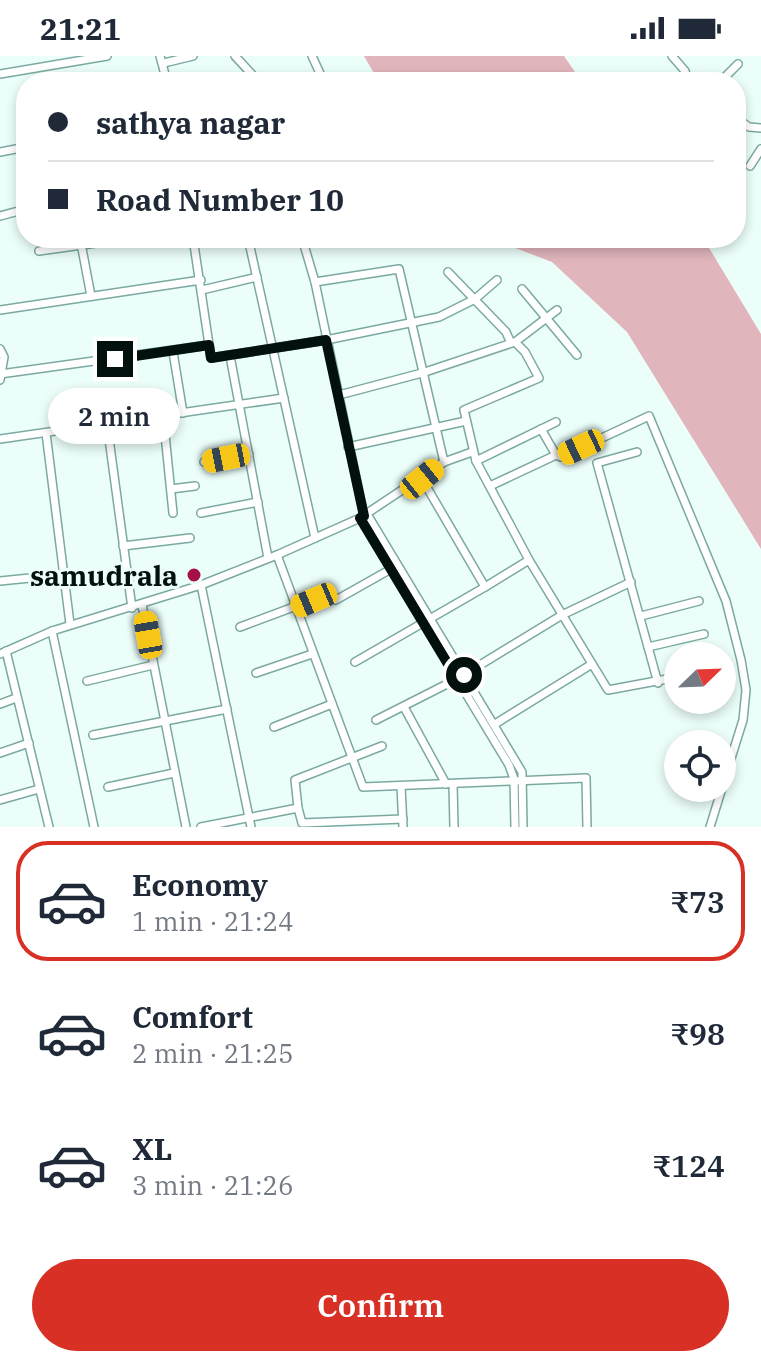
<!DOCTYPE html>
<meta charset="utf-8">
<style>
body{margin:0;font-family:"IBM Plex Serif",serif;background:#f6f6f7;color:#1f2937;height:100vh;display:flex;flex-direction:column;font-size:30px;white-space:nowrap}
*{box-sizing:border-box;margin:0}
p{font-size:26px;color:#747a83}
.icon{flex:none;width:44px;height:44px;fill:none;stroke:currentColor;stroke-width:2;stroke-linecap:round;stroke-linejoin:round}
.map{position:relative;height:771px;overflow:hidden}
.drawer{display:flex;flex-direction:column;background:#fff;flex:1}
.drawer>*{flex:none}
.top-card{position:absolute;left:16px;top:16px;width:730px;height:176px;border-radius:32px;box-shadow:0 4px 12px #0003;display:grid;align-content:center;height:176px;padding:0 32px;background:#fff}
.needle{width:52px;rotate:67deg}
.tools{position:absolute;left:664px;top:586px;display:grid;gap:16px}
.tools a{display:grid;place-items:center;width:72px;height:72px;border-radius:50%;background:#fff;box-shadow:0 4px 12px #0003;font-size:40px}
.end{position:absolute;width:36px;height:36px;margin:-18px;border:10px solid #02110e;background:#fff;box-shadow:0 0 0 4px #fff}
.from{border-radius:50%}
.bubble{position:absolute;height:56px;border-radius:28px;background:#fff;box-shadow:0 4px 12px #0003;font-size:26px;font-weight:600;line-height:56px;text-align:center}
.car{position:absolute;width:24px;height:48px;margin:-24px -12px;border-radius:10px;box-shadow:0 0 6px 2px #0007;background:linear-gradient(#f5c518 24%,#345 0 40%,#f5c518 0 76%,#345 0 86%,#f5c518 0)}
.top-card b{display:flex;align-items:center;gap:28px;height:76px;font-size:30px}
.top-card b+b{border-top:2px solid #e0e1e3}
.top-card i{width:20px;height:20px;background:#1f2937}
ul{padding:14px 0 0;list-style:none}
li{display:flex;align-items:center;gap:24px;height:120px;margin:0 16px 12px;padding:0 16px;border:4px solid transparent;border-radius:32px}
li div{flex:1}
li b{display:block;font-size:30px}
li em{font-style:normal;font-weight:600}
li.active{border-color:#d93025}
li>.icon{width:72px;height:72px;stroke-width:1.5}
.cta{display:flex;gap:16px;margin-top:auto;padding:16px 32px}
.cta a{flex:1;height:92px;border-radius:48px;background:#d93025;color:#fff;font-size:32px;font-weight:600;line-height:92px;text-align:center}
.status{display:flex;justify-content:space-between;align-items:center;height:56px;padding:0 40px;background:#fff;direction:ltr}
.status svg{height:22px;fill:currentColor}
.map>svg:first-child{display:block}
.water{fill:#e1b5bc}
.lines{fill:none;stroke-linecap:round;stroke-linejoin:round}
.minor-casing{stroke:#7ba9a1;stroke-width:10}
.minor{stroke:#fff;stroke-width:7}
.route{stroke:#02110e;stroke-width:10}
.poi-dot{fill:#a51049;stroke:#ebfefa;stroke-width:3}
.labels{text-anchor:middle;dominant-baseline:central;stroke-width:6;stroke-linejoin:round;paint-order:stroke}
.poi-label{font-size:28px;font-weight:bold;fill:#02110e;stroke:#ebfefa;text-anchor:end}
</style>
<div class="status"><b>21:21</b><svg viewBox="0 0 49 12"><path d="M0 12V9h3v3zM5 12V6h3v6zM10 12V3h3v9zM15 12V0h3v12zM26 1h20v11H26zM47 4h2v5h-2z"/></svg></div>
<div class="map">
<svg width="761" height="771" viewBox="0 0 761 771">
<rect width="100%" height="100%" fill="#ebfefa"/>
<!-- water -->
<g class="water">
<polygon points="364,0 564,0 582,26 379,26"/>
<polygon points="489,182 703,182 761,278 761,493 627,276 552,206"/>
</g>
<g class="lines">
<!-- minor casing -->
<g class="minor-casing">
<g id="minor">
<polyline points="160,0 167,26"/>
<polyline points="235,0 259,26"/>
<polyline points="312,0 324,26"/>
<polyline points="672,0 685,15 688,26"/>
<polyline points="164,7 193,0"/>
<polyline points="0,18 107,0"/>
<polyline points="720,26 738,8"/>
<polyline points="736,62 749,71 761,72"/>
<polyline points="0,96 26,91"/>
<polyline points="750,110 761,93"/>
<polyline points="0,160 26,153"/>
<polyline points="80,182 91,240"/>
<polyline points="193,182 211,302 326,284 439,261 475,243 497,224"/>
<polyline points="248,182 315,482"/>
<polyline points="302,182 315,226 364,460"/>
<polyline points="193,185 211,182"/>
<polyline points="39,195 132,182"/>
<polyline points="448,216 506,276 510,285"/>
<polyline points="315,226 399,213 444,406"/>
<polyline points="522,233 577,299"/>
<polyline points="202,234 257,221"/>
<polyline points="0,254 201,224"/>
<polyline points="515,286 525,296 539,322 464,354 476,405 529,504 608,634 678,621"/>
<polyline points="0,293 4,301 0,324"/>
<polyline points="173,296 183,357"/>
<polyline points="230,300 268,502"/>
<polyline points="0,318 209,289"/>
<polyline points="339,339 422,317 515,286 557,254"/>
<polyline points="163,359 173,457"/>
<polyline points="107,368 132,552"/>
<polyline points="541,373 556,399 561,401 649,360 726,545 741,604 746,634 743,664 722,731"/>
<polyline points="46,377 70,568"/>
<polyline points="0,383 284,342"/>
<polyline points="348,391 466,365"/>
<polyline points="637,396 597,407 658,627"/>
<polyline points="476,405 556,366"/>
<polyline points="204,406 249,398"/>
<polyline points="490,430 556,399"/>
<polyline points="171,433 195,430"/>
<polyline points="201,457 258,446"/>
<polyline points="367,458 522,716 523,771"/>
<polyline points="360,462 509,709 514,723 515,771"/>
<polyline points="123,490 190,482"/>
<polyline points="277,499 363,731 586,722 587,771"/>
<polyline points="0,525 30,522"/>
<polyline points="201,529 251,771"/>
<polyline points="485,531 529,504"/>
<polyline points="142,549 186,771"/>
<polyline points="641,560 699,545"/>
<polyline points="240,571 331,537 336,544 391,513"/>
<polyline points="52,575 94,771"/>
<polyline points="648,591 704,578"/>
<polyline points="6,595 49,771"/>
<polyline points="0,598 52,575 201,529 277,499 360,462 444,406 472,396"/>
<polyline points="355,606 485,531 422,423"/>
<polyline points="256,617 312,598"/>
<polyline points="87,625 153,609"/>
<polyline points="0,648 16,642"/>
<polyline points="404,651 446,728"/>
<polyline points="376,664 457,623 562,559 631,526"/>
<polyline points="495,668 592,608"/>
<polyline points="274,671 332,648"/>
<polyline points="93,679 227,653"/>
<polyline points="0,697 29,687"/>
<polyline points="453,728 454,771"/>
<polyline points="401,730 403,771"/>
<polyline points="108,731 174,717"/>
<polyline points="0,744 39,733"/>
<polyline points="298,752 295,724 382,690"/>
<polyline points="201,771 298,752 302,767 403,763"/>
<polyline points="710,771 722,732"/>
</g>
</g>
<!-- minor -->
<use href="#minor" class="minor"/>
</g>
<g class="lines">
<!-- route -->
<polyline class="route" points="115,303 209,289 211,302 326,284 364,460 360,462 457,623 464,619"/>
</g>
<!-- markers -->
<circle class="poi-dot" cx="194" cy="519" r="8"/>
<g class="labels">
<!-- poi labels -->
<g class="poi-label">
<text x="178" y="519">samudrala</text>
</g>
</g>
</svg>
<div class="tools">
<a><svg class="needle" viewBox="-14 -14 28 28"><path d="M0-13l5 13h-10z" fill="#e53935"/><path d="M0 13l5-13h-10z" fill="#747a83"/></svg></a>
<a><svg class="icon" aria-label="locate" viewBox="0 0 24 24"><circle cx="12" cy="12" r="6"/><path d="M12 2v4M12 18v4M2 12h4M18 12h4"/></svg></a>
</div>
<i class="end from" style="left:464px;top:619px"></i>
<i class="end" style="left:115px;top:303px"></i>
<div class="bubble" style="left:48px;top:332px;width:132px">2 min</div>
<i class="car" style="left:581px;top:391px;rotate:245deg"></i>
<i class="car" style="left:226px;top:402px;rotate:259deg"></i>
<i class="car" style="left:422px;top:423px;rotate:51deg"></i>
<i class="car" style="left:314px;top:544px;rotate:247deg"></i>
<i class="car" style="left:148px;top:579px;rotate:350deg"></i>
<div class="top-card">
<b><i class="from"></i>sathya nagar</b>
<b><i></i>Road Number 10</b>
</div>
</div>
<section class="drawer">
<ul>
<li class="active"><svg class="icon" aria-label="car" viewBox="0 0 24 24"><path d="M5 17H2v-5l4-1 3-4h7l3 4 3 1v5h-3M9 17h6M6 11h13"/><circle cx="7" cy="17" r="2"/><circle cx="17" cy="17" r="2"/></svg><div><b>Economy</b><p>1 min · 21:24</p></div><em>₹73</em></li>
<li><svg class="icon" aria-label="car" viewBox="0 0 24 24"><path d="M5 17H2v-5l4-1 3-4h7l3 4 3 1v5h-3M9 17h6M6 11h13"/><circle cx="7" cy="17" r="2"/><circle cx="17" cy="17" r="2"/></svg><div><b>Comfort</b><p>2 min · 21:25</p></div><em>₹98</em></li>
<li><svg class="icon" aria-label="car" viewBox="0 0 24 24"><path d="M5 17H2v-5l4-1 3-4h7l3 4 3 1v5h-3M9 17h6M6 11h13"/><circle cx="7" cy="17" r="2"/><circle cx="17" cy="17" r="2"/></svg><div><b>XL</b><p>3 min · 21:26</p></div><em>₹124</em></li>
</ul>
<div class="cta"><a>Confirm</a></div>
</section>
